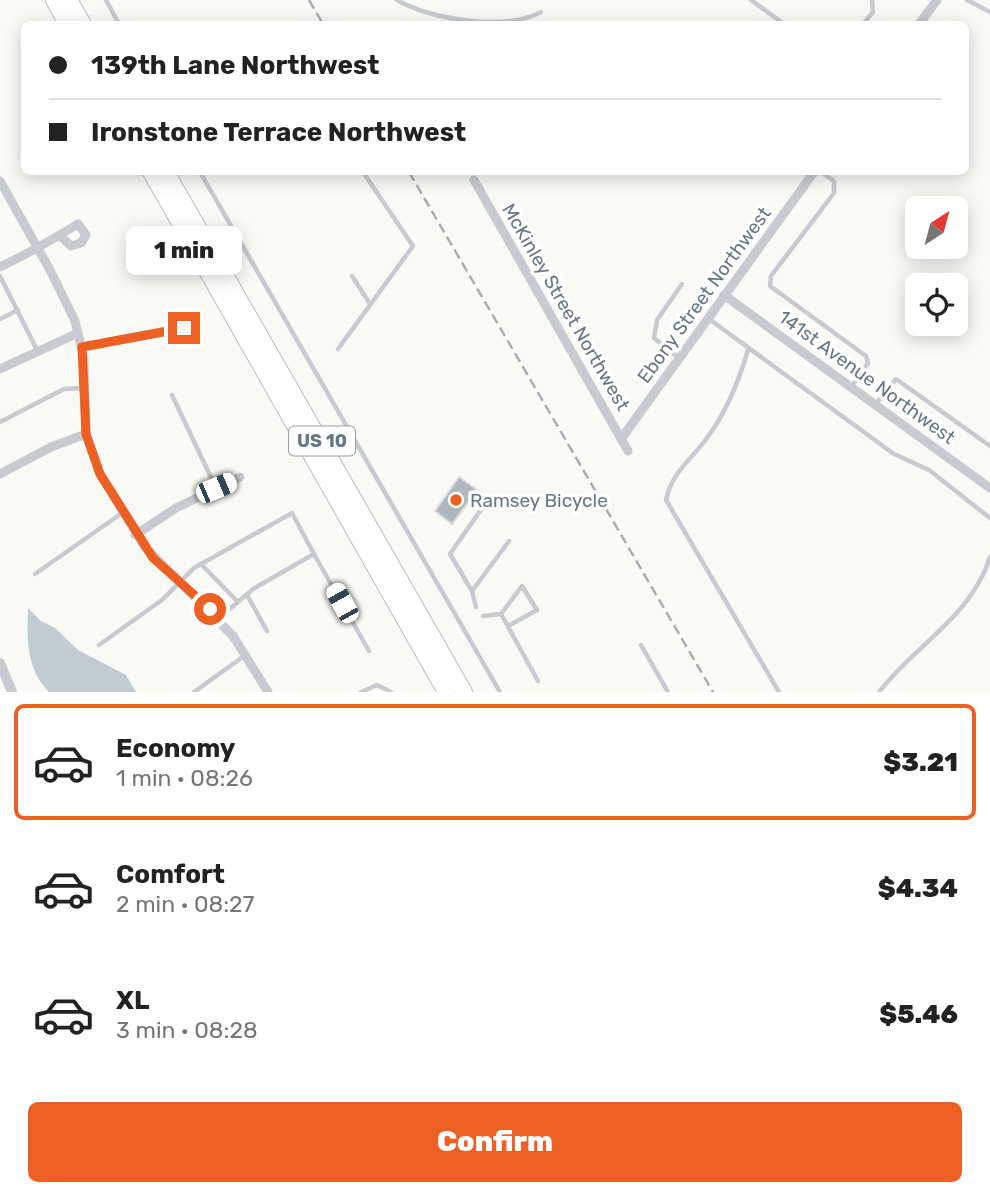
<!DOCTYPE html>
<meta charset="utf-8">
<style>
body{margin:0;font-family:Rubik,sans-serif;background:#f6f6f6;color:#222;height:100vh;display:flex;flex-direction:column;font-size:26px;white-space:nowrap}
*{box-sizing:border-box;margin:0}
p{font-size:23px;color:#767676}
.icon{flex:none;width:38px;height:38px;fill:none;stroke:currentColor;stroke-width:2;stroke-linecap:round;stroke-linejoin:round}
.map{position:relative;height:692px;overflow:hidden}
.side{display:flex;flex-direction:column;background:#fff;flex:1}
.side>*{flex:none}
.banner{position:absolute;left:21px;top:21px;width:948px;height:154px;border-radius:10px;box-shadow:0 4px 18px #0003;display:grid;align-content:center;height:154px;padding:0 28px;background:#fff}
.needle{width:46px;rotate:36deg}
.controls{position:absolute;left:905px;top:196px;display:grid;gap:14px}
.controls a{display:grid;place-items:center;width:63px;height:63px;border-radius:10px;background:#fff;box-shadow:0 4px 18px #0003;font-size:35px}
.end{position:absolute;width:32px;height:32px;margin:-16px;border:9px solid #ec6023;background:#fff;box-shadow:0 0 0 4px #fff}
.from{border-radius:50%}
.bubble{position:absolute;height:49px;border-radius:10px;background:#fff;box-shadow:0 4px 18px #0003;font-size:23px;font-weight:800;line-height:49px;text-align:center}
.car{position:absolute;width:21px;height:42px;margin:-21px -10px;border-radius:9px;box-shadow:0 0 5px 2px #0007;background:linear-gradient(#fff 24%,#345 0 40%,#fff 0 76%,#345 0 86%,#fff 0)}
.banner b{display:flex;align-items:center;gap:24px;height:66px;font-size:26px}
.banner b+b{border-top:2px solid #e0e0e0}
.banner i{width:18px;height:18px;background:#222}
ul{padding:12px 0 0;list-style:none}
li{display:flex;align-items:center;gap:21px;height:116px;margin:0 14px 10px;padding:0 14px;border:4px solid transparent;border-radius:10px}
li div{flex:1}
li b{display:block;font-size:26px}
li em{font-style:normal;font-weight:800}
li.on{border-color:#ec6023}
li>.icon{width:63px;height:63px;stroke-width:1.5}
.cta{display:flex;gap:14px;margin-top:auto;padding:14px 28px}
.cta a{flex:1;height:80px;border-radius:10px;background:#ec6023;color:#fff;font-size:28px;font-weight:800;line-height:80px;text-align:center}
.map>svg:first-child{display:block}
.water{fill:#c1cbd0}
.building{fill:#afb7bd;stroke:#dbdbd8;stroke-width:2}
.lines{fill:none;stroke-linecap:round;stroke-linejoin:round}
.motorway-casing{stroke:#bbbec2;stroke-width:18}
.service{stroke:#c7cace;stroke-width:4.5}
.minor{stroke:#c7cace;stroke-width:9}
.tertiary{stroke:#c7cace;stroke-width:10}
.motorway{stroke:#fff;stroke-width:16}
.rail{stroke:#a9aeb5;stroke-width:2.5;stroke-dasharray:10 5;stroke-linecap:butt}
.route{stroke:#ec6023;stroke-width:9}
.poi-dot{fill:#ec6023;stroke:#fff;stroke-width:2.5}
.labels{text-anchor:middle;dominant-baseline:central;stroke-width:7;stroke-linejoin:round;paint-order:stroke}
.shield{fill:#fff;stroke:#94a0ac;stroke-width:2}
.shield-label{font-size:18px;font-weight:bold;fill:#667789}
.street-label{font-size:19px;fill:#667789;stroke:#fff}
.poi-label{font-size:19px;fill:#667789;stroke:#fff;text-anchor:start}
</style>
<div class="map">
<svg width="990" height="692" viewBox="0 0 990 692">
<rect width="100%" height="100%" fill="#f9f9f6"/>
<!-- water -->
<path class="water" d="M28 608 41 621 55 628 78 650 126 675 136 692H49C26 669 27 638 28 608Z"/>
<!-- building -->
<polygon class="building" points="459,477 477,490 452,524 435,511"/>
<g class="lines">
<!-- motorway casing -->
<g class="motorway-casing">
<g id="motorway">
<polyline points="54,0 67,24"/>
<polyline points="69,0 83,24"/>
<polyline points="151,172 446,692"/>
<polyline points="166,172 464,692"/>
</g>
</g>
<!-- service -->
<g class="service">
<polyline points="106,0 119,24"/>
<path d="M397 0C431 20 506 31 541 12"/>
<polyline points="751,0 784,24"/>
<polyline points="967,0 990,12"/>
<polyline points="863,24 873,12 872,0"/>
<polyline points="200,172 500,692"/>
<polyline points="821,172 834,181 834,193 771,276 770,286 866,356 868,363 852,386"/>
<polyline points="0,276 37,350"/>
<polyline points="352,276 370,304"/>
<polyline points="0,319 18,310"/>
<polyline points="709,319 894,454 929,470 990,518"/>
<polyline points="338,349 413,246 363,172"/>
<path d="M748 350C739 381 727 411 707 438 691 460 672 472 666 500L779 692"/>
<polyline points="679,358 654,338 657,320 682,284"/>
<polyline points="172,395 216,488"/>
<polyline points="875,405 896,379 990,446"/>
<polyline points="0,422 64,389 83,388"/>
<polyline points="314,554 369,651"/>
<polyline points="201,564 238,602"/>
<polyline points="35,574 122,513"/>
<polyline points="472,591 509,541"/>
<polyline points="247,595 267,631"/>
<polyline points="476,607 472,591 450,554 487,501"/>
<polyline points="483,616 501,614"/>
<polyline points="508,626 537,610 522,586 501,614 538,681"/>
<polyline points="99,645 162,600 194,568 292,513 314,554 253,589 218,619"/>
<polyline points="641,645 668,692"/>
<polyline points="194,692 244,656"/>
<polyline points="361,692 377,685 391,692"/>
<path d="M879 692C915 645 972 616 990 557"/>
</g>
<!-- minor -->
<g class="minor">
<polyline points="919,24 937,0"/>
<polyline points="474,180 628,451"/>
<polyline points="0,181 50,270 75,321 84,359 86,434 100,474 144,546 233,636 268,692"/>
<path d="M0 267C27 254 52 240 78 224L86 235 81 243 71 246 59 235"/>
<polyline points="724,295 990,488"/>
<polyline points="82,347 184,328"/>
<polyline points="0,369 78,333"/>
<polyline points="621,439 814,172"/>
<polyline points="0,474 51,447 86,434"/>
<polyline points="135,535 176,508 240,477"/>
</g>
<!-- tertiary -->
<polyline class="tertiary" points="0,663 12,692"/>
<!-- motorway -->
<use href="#motorway" class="motorway"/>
<!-- rail -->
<g class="rail">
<polyline points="309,0 323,24"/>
<polyline points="409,172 713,692"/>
</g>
</g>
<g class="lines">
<!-- route -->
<polyline class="route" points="184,328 82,347 86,434 100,474 153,558 210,609"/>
</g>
<!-- markers -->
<circle class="poi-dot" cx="456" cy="500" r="7"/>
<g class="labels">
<!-- shield labels -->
<rect class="shield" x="289" y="426.5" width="66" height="29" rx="5"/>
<g class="shield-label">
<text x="322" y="441">US 10</text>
</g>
<!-- street labels -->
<g class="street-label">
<text transform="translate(704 295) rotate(-54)">Ebony Street Northwest</text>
<text transform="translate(566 307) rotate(60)">McKinley Street Northwest</text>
<text transform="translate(867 377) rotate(36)">141st Avenue Northwest</text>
</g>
<!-- poi labels -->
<g class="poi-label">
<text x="470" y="500">Ramsey Bicycle</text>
</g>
</g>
</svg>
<div class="controls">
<a><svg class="needle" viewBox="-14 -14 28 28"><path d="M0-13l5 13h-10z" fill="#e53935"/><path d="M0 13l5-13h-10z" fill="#767676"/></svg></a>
<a><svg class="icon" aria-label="locate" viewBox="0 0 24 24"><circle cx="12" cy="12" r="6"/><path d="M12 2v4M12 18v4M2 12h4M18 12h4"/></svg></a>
</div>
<i class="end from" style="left:210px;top:609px"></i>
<i class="end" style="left:184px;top:328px"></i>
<div class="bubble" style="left:126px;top:226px;width:116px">1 min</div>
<i class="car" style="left:216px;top:488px;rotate:67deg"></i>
<i class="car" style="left:342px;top:603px;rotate:331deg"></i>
<div class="banner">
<b><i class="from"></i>139th Lane Northwest</b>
<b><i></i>Ironstone Terrace Northwest</b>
</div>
</div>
<section class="side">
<ul>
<li class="on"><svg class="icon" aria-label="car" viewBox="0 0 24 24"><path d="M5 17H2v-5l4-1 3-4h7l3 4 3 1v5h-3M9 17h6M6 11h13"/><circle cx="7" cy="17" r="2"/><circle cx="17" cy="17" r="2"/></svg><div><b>Economy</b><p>1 min · 08:26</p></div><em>$3.21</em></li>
<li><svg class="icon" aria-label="car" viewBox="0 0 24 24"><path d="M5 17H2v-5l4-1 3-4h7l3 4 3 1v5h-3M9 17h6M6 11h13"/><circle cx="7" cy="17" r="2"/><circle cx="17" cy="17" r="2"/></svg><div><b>Comfort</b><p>2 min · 08:27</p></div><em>$4.34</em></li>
<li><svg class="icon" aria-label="car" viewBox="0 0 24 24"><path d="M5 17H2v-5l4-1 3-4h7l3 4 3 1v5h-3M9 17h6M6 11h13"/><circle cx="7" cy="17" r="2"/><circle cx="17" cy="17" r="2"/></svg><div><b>XL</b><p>3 min · 08:28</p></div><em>$5.46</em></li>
</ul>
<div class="cta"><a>Confirm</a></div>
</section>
